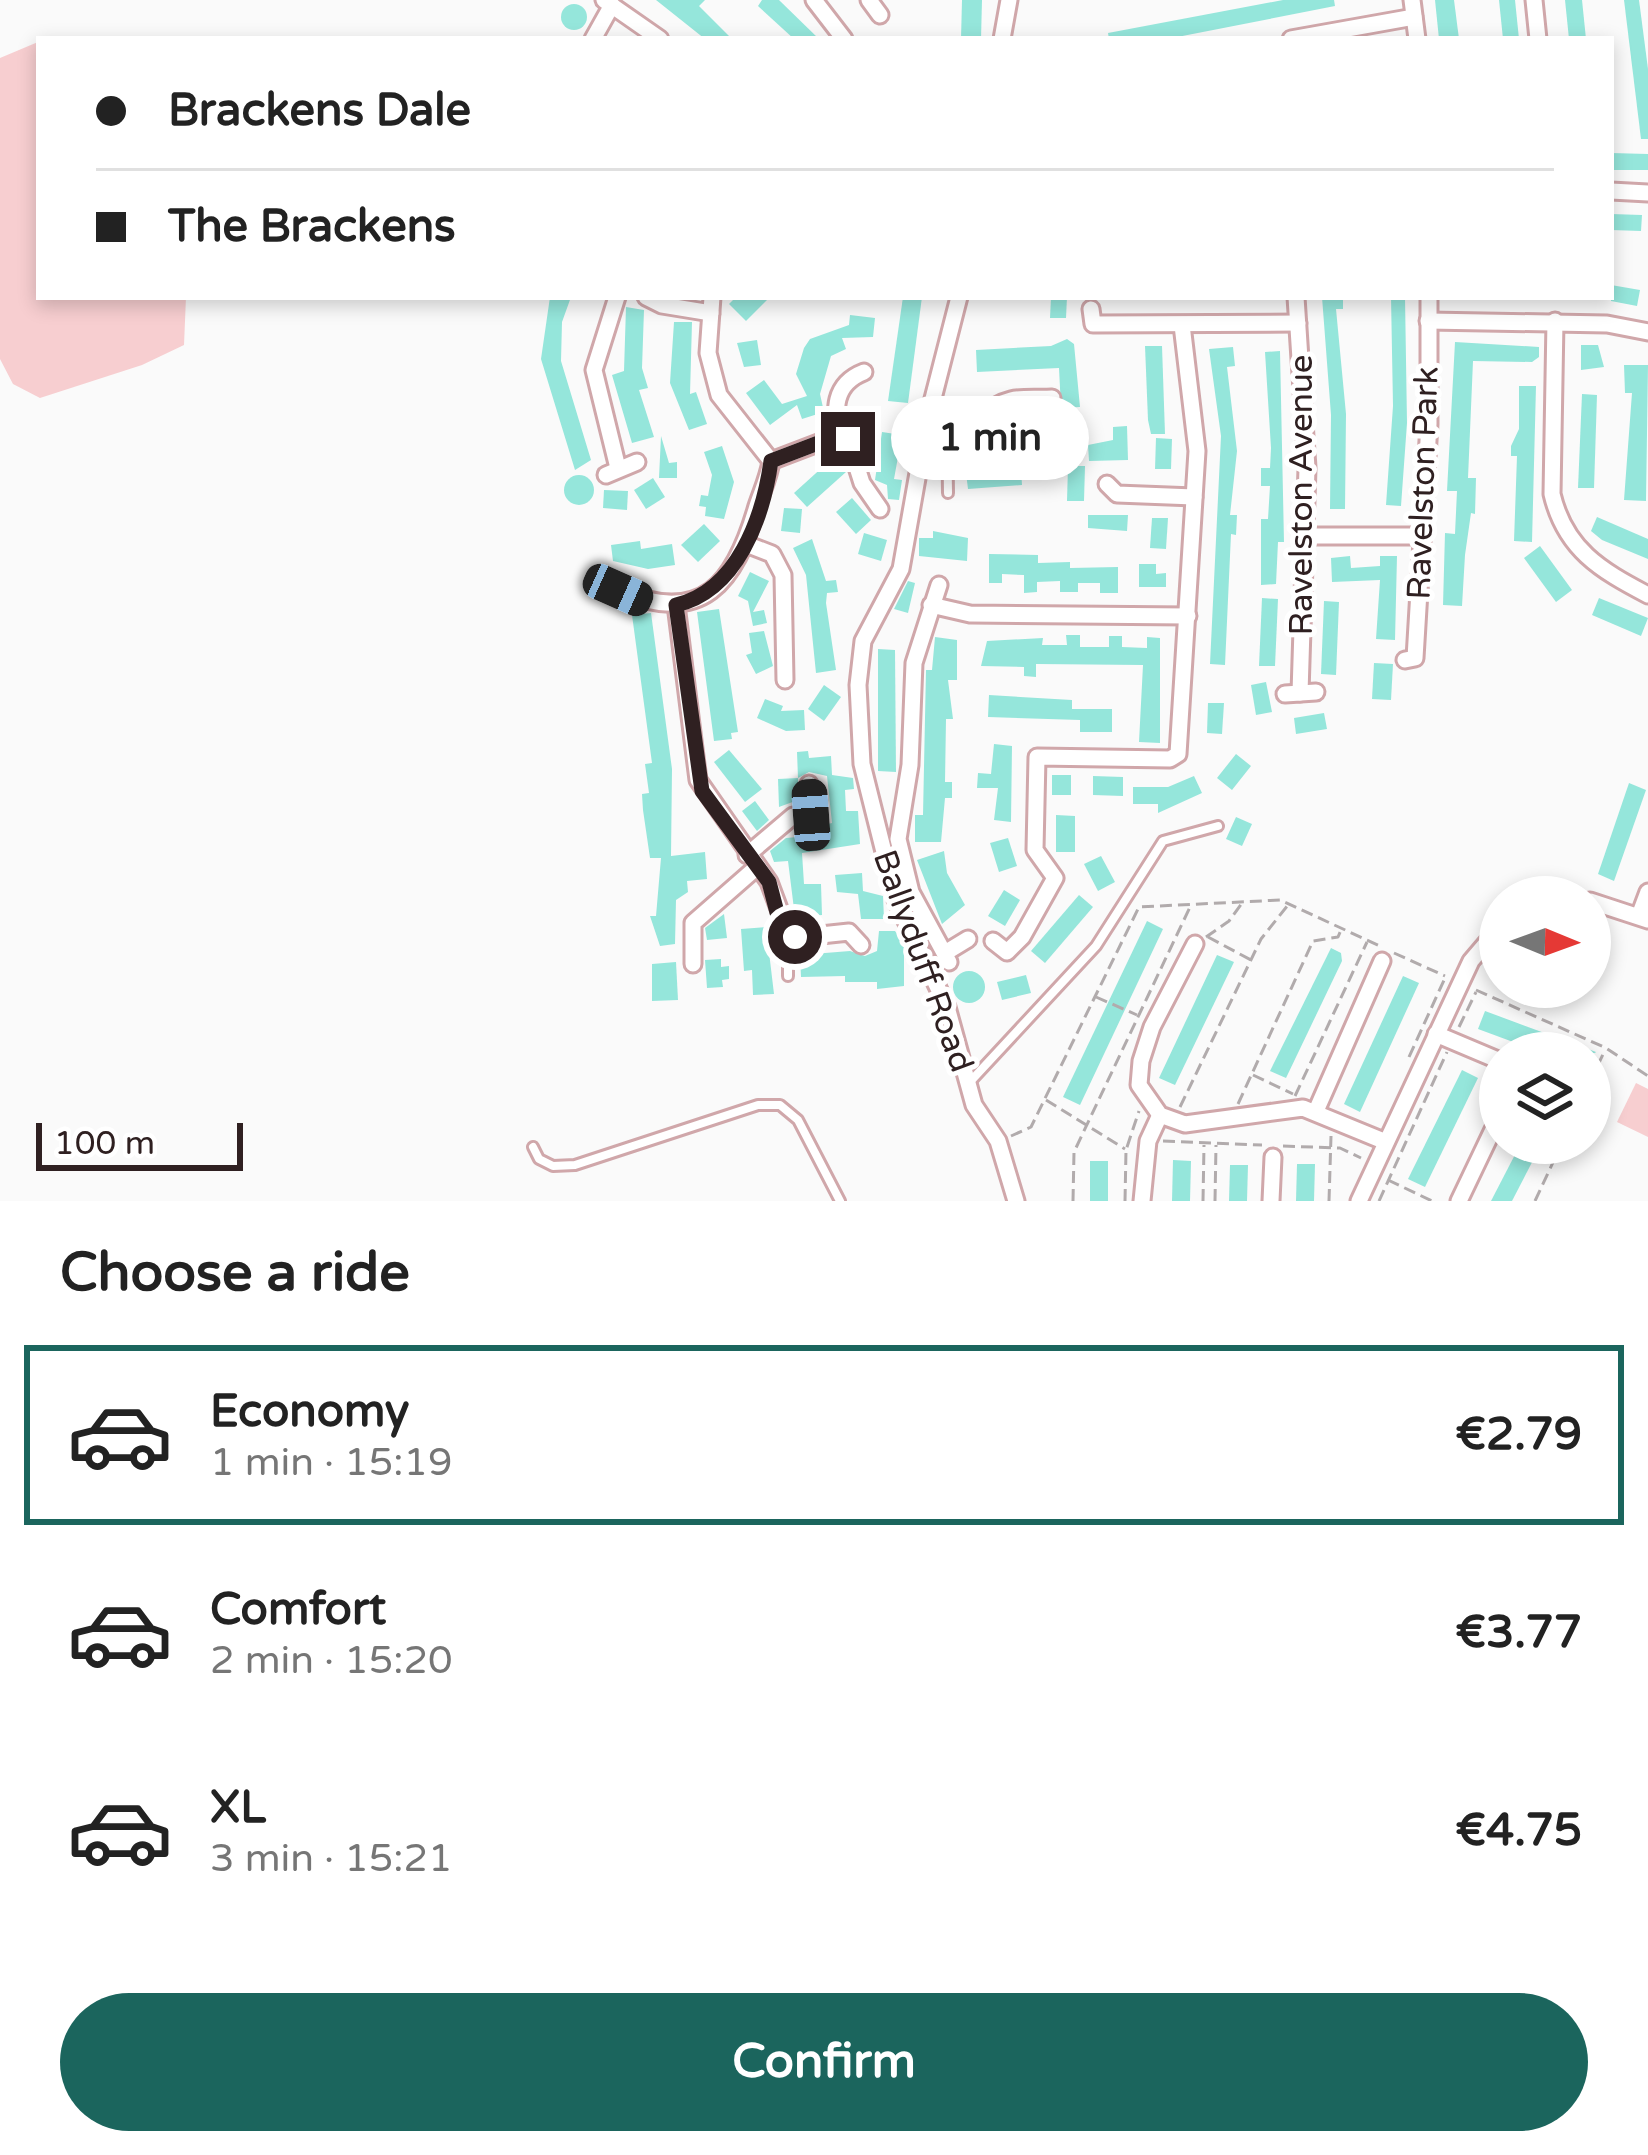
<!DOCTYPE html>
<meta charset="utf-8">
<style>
body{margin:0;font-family:"Varela Round",sans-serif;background:#f6f6f6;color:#222;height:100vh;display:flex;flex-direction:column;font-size:45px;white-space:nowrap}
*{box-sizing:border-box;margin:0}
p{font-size:39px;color:#767676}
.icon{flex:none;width:66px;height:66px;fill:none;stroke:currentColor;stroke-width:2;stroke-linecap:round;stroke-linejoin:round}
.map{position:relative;height:1201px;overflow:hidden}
.drawer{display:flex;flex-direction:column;background:#fff;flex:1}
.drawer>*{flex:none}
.banner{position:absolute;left:36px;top:36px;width:1578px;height:264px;border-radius:0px;box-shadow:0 6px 18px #0003;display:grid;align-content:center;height:264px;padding:0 60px;background:#fff}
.needle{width:78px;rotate:91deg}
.controls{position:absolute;left:1479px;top:876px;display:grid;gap:24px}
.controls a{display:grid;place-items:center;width:132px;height:132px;border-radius:50%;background:#fff;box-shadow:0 6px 18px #0003;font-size:60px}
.scale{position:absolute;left:36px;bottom:30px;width:207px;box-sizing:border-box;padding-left:12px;border:6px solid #2f2021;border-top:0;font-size:33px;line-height:42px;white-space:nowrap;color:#2f2021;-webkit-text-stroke:9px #fff;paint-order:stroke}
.end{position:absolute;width:54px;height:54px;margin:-27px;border:15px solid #2f2021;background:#fff;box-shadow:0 0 0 6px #fff}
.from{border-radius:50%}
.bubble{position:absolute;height:84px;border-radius:42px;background:#fff;box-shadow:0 6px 18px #0003;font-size:39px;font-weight:700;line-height:84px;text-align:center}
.car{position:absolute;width:36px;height:72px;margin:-36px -18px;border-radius:15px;box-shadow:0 0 9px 3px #0007;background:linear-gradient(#222 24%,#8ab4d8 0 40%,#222 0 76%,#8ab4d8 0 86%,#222 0)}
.banner b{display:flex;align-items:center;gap:42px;height:114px;font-size:45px}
.banner b+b{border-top:3px solid #e0e0e0}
.banner i{width:30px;height:30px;background:#222}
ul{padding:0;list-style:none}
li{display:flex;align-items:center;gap:36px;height:180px;margin:0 24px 18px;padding:0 36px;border:6px solid transparent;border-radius:0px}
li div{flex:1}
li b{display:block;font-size:45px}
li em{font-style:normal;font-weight:700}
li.on{border-color:#1b655d}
li>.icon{width:108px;height:108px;stroke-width:1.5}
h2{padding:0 60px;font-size:54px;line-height:144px}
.action{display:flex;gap:24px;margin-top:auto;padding:24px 60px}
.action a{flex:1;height:138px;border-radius:72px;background:#1b655d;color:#fff;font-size:48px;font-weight:700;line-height:138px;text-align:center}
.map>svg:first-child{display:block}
.green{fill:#f7ced0}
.building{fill:#95e6db}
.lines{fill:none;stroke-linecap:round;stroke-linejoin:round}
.service-casing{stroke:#d0a7aa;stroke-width:14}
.minor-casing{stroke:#d0a7aa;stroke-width:21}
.path{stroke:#b1abac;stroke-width:3;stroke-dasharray:12 6;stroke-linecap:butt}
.service{stroke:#fff;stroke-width:8}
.minor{stroke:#fff;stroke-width:15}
.route{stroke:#2f2021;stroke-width:15}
.labels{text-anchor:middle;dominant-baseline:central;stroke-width:10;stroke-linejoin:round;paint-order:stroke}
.street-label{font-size:33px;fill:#2f2021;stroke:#fff}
</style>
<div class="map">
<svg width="1648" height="1201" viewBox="0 0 1648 1201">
<rect width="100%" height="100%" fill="#fafafa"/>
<!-- green -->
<g class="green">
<polygon points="38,42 39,297 186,297 184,345 142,365 40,398 13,384 0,359 0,58"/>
<polygon points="1636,1083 1648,1089 1648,1137 1617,1122"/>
</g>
<!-- building -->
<g class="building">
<polygon points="656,0 705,0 699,6 732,39 705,39"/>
<polygon points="762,0 779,0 819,39 794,39 758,6"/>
<polygon points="962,0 982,0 981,39 961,39"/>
<polygon points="1283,0 1334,0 1335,6 1167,39 1109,39 1108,33"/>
<polygon points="1435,0 1454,0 1459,39 1439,39"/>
<polygon points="1499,0 1515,0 1519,39 1503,39"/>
<polygon points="1565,0 1582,0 1586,39 1569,39"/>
<polygon points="1624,0 1639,0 1648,69 1648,139 1641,139"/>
<circle cx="574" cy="17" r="13"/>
<polygon points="1611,153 1648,154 1648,170 1611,170"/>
<polygon points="1611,214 1642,215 1641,231 1611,230"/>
<polygon points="1611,285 1640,290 1637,306 1611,301"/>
<polygon points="550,297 571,297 562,322 561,361 591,460 575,470 541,359"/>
<polygon points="736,297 770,297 746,321 729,304"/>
<polygon points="903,297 922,297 908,403 888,401"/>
<polygon points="1051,297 1067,297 1066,318 1050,318"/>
<polygon points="1322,297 1343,297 1343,309 1336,309 1346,414 1345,509 1330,509 1331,415"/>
<polygon points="1391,297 1405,297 1407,423 1401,506 1386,505 1393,406"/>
<polygon points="626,307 644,310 642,368 648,388 639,390 654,437 632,443 612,375 624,371"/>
<polygon points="850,315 875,318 873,337 842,338 846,349 831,356 820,394 824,412 802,419 797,405 770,425 746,393 764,380 782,404 807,396 796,374 804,348 810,339 849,325"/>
<polygon points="674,322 692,322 690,394 696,392 707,424 689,430 670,383"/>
<polygon points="1067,339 1074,344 1080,407 1061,408 1059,368 977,372 976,350 1051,346"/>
<polygon points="757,340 761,365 744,367 737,343"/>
<polygon points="1455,342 1539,347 1539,357 1532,362 1473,361 1468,478 1476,478 1475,514 1471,513 1465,555 1462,606 1443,605 1445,533 1455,534 1457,491 1447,491"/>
<polygon points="1581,345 1598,345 1604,367 1581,370"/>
<polygon points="1145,346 1162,346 1165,434 1151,434 1148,420"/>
<polygon points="1233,347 1235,366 1227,367 1237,451 1230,515 1237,515 1236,535 1231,534 1225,665 1210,664 1221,436 1209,349"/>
<polygon points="1280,351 1284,542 1278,542 1276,584 1261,585 1261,519 1268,519 1270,486 1261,486 1261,468 1270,468 1271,448 1265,352"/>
<polygon points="1624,365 1648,365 1646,501 1624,500 1632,393 1625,393"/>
<polygon points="1519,386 1536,386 1532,542 1514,541 1517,456 1511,456 1511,446 1519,429"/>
<polygon points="1582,394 1597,395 1594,488 1578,488"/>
<polygon points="1036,422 1037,445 1015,446 1014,423"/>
<polygon points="1127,426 1128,460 1089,461 1088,445 1113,440 1113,427"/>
<polygon points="882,432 902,435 894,479 902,480 899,500 888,499 887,485 875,480"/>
<polygon points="661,436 669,463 677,462 677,478 659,478"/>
<polygon points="1156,438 1172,439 1171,469 1155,469"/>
<polygon points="722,446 734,482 724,519 705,516 706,507 699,506 701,495 708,496 712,475 704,452"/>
<polygon points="982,446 996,446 997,471 1021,469 1022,485 968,489 966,473 977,472 976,453 982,452"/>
<polygon points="836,455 846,472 807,507 794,493"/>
<polygon points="1068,466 1085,466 1084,501 1067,501"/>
<circle cx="579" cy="490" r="15"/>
<polygon points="653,478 665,497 646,509 634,490"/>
<polygon points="604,490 628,491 627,510 603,508"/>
<polygon points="852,498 871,520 856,534 836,512"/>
<polygon points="784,508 802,509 800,533 781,531"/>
<polygon points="1088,515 1128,515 1127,531 1088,528"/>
<polygon points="1597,517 1648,539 1648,559 1602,540 1591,531"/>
<polygon points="1152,518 1168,518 1166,549 1150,548"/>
<polygon points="704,524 720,541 698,562 681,545"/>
<polygon points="933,531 968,538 967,561 919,556 919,538 933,538"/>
<polygon points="864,533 887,540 881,561 858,554"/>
<polygon points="812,539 826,581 836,580 838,592 827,593 826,603 836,670 816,673 806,575 793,548"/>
<polygon points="640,541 641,549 672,544 675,565 648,569 613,561 611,545"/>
<polygon points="1540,546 1572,590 1556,602 1524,558"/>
<polygon points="989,554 1038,555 1038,563 1070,562 1070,568 1118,567 1118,593 1100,593 1100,583 1078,583 1078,592 1060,592 1060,581 1037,582 1037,592 1024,593 1024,575 1002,574 1002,583 989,583"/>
<polygon points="1350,556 1351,568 1380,566 1380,556 1397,556 1395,640 1376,639 1380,580 1332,582 1331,558"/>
<polygon points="1139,564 1156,564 1156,574 1166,573 1166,587 1139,587"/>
<polygon points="750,572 769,581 753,612 764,610 767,623 753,626 748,601 738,596"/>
<polygon points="908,581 915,583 908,613 894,609"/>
<polygon points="1262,598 1278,599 1275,666 1259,666"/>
<polygon points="1599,598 1648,618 1641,636 1592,615"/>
<polygon points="1324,601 1339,602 1336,675 1321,674"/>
<polygon points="719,609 738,732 731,733 732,739 714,741 697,612"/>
<polygon points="651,613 672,769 671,856 705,852 707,879 687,881 688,892 676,900 675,944 660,946 650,916 656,916 661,858 650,858 643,810 642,794 649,793 645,764 652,763 632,615"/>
<polygon points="764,631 773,666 756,674 746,655 752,653 749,633"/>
<polygon points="1066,635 1080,635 1080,647 1109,647 1109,636 1122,636 1122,647 1147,648 1147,637 1160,638 1160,743 1139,742 1143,665 1036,664 1036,677 1024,676 1024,667 981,666 987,641 1043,638 1042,645 1067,645"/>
<polygon points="935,637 957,640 957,680 948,680 953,719 946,719 945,782 952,782 952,798 945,798 941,842 915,842 915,815 923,815 926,670 932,670"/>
<polygon points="878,649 895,650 896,772 878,771"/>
<polygon points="1374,663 1393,664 1391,700 1372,699"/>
<polygon points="1266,682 1272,712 1256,715 1251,685"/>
<polygon points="824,685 841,697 824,721 808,709"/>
<polygon points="989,695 1072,700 1072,709 1112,709 1112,732 1080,732 1080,720 988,717"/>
<polygon points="765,699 783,706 781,711 804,710 805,730 786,731 757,718"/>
<polygon points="1208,703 1224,703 1222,734 1207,733"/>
<polygon points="1324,713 1327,729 1296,734 1294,718"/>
<polygon points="994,744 1012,746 1011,822 994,820 998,788 977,788 978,773 991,774"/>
<polygon points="729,750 762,789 745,802 714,762"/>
<polygon points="808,751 809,758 831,756 832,775 853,778 854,789 845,790 846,811 858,811 860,844 802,853 804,884 821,884 822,915 795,917 788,861 774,862 770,851 786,838 810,836 810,828 832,823 827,776 809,772 798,778 797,752"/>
<polygon points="1236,754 1251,766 1232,790 1217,778"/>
<rect x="1052" y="775" width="19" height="20"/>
<polygon points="1093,776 1123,777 1123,796 1093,795"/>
<polygon points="1194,776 1202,793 1158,813 1158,804 1133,804 1133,787 1168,787"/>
<polygon points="798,778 798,800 779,807 778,779"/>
<polygon points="1629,783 1646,790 1614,881 1598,874"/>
<polygon points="755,801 769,820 757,831 742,811"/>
<polygon points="1056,815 1075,816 1075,852 1056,852"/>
<polygon points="1236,817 1252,824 1242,846 1226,839"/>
<polygon points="1008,838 1017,866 999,872 990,843"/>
<polygon points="944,851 947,873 965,905 942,924 917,860"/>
<polygon points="1101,856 1115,882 1098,891 1084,864"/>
<polygon points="862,873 863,891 883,896 884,919 861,919 858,894 837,892 835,875"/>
<polygon points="1004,890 1020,900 1005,926 988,916"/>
<polygon points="1079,895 1093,907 1045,963 1031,951"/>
<polygon points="724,914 727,938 707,940 705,928"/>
<polygon points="1147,921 1163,929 1080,1105 1063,1097"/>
<polygon points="766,927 774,994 753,995 752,970 744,971 741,929"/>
<polygon points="879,931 895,931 904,944 904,986 877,989 877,982 845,982 845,976 801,977 800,955 850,951 865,956 877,951"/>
<polygon points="1331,948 1341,953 1342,961 1286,1078 1270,1071"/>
<polygon points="1217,955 1234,962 1175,1085 1159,1078"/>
<polygon points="721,959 721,967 729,966 729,979 722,980 723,987 707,988 705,960"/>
<polygon points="676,962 678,1000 652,1001 652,964"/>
<circle cx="969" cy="987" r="16"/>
<polygon points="1026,975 1031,993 1002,1000 997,982"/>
<polygon points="1403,976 1419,983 1360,1112 1344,1104"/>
<polygon points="1485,1011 1596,1052 1595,1053 1543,1053 1478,1029"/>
<polygon points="1462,1070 1478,1078 1425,1187 1408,1179"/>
<polygon points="1521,1143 1542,1143 1512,1201 1491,1201"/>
<polygon points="1173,1160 1191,1161 1190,1201 1172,1201"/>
<rect x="1090" y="1161" width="18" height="40"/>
<polygon points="1297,1164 1315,1164 1314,1201 1296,1201"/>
<polygon points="1230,1165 1248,1165 1247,1201 1229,1201"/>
</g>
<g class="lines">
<!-- service casing -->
<g class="service-casing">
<g id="service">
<polyline points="947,428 948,493"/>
<polyline points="788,934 788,976"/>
<polyline points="968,1084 1096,946 1163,841 1218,826"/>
<polyline points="533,1147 539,1159 553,1166 575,1165 758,1105 780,1105 798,1120 840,1201"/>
</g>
</g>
<!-- minor casing -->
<g class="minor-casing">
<g id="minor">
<polyline points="604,0 660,39"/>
<polyline points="814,0 844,39"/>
<polyline points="869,0 880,15"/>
<polyline points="1412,0 1417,39"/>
<polyline points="1534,0 1538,39"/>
<polyline points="593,39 612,5"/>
<polyline points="1002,39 1009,0"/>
<polyline points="1291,39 1414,17"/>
<polyline points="1611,191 1648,193"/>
<polyline points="617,297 594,370 618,468"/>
<polyline points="646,297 662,305 711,313"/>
<polyline points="959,297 927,422 901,569 863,641 858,685 862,764 896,900 947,1007 974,1105 998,1141 1016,1201"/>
<polyline points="1296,297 1307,468 1300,693"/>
<polyline points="1091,309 1093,324 1298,323"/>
<polyline points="1428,321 1607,324 1648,332"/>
<path d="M1555 321 1552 494C1565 549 1600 570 1648 595"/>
<path d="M927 422C983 437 975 409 1011 400 1023 397 1039 399 1052 398"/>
<path d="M839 439C834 410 833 384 864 372"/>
<polyline points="771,461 826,440 848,439 862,483 880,509"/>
<polyline points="606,475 637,462"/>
<polyline points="1107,484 1117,494 1194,497"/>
<polyline points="1306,536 1422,536"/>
<polyline points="746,544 772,554 783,575 785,680"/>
<polyline points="939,585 914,663 910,765 898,839 911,892 949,962"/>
<path d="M618 590C703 627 735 583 757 506 762 491 769 476 771 461L719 395 708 353 712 297"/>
<polyline points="676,605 698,780 769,882 788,933 802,937 849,932 861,945"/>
<polyline points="931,605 970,614 1188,616"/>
<polyline points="1405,660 1415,658 1429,424 1429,297"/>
<polyline points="1285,694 1316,692"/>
<polyline points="747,855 793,816 811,815 809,784"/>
<polyline points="1590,901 1648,920"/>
<polyline points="1639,916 1648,892"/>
<polyline points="993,941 1007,952 1022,937 1055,878 1035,850 1037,757 1170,759 1178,754 1197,451 1182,325"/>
<polyline points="1195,944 1152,1027 1141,1061 1139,1085 1160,1115 1185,1124 1303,1108 1386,1142"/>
<polyline points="945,953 968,939"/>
<polyline points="693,964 693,923 757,867"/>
<polyline points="1436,1034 1500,1061"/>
<polyline points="1316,1111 1382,961"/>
<polyline points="1142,1201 1148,1141 1160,1115"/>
<polyline points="1271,1201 1273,1157"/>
<polyline points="1359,1201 1471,961 1500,927"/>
<polyline points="1459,1201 1500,1115"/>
</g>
</g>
<!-- path -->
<g class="path">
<polyline points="1206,937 1229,921 1242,903"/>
<polyline points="1208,937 1251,960"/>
<polyline points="1394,953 1445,976"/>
<polyline points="1476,990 1606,1048 1648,1076"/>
<polyline points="1096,997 1137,1015"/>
<polyline points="1459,1027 1476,992"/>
<polyline points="1409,1057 1445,978"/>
<polyline points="1253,1075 1293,1094"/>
<polyline points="1590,1082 1605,1050"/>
<polyline points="1295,1096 1367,942"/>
<polyline points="1046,1100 1125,1149"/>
<polyline points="1238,1104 1313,941 1338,937 1341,930"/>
<polyline points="1180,1107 1261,939 1288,905"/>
<polyline points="1011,1136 1031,1127 1139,907 1280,900 1380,946"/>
<polyline points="1163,1141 1262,1145"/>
<polyline points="1283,1146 1340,1148 1361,1158"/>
<polyline points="1388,1180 1432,1201"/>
<polyline points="1073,1201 1074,1152 1191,905"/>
<polyline points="1125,1201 1126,1150 1139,1111"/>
<polyline points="1203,1201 1204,1145"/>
<polyline points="1215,1201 1216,1145"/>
<polyline points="1329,1201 1331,1136"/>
<polyline points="1379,1201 1447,1052"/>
<polyline points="1535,1201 1562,1143"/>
</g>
<!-- service -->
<use href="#service" class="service"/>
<!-- minor -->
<use href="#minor" class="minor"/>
</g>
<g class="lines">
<!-- route -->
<path class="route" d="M795 937 779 920 769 882 702 791 676 605C737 591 763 518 771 461L826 440 848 439"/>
</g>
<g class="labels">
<!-- street labels -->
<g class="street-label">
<text transform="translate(1423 483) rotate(-88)">Ravelston Park</text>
<text transform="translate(1301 495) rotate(-90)">Ravelston Avenue</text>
<text transform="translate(923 961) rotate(70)">Ballyduff Road</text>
</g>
</g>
</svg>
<div class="controls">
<a><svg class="needle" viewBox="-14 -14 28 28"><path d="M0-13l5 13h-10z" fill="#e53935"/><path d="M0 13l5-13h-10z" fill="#767676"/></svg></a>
<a><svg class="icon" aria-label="layers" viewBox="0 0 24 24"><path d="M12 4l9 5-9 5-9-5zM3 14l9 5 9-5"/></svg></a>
</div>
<div class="scale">100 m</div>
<i class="end from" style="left:795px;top:937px"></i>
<i class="end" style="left:848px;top:439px"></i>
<div class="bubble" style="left:891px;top:396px;width:198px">1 min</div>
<i class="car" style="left:618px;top:590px;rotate:114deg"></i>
<i class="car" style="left:811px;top:815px;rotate:356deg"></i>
<div class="banner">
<b><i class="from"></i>Brackens Dale</b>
<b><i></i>The Brackens</b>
</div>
</div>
<section class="drawer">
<h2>Choose a ride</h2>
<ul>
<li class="on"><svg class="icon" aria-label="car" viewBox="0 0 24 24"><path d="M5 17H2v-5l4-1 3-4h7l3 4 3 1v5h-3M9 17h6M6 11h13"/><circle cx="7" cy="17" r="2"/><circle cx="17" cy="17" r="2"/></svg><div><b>Economy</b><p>1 min · 15:19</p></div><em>€2.79</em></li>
<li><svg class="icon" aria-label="car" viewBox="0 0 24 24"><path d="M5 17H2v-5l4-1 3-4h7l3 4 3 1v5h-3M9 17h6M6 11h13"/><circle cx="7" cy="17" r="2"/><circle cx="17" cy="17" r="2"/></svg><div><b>Comfort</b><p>2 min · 15:20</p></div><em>€3.77</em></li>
<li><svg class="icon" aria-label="car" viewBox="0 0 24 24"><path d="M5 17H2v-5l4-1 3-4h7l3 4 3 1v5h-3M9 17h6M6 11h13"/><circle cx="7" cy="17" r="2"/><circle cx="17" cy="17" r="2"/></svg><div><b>XL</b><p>3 min · 15:21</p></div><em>€4.75</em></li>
</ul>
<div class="action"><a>Confirm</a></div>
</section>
